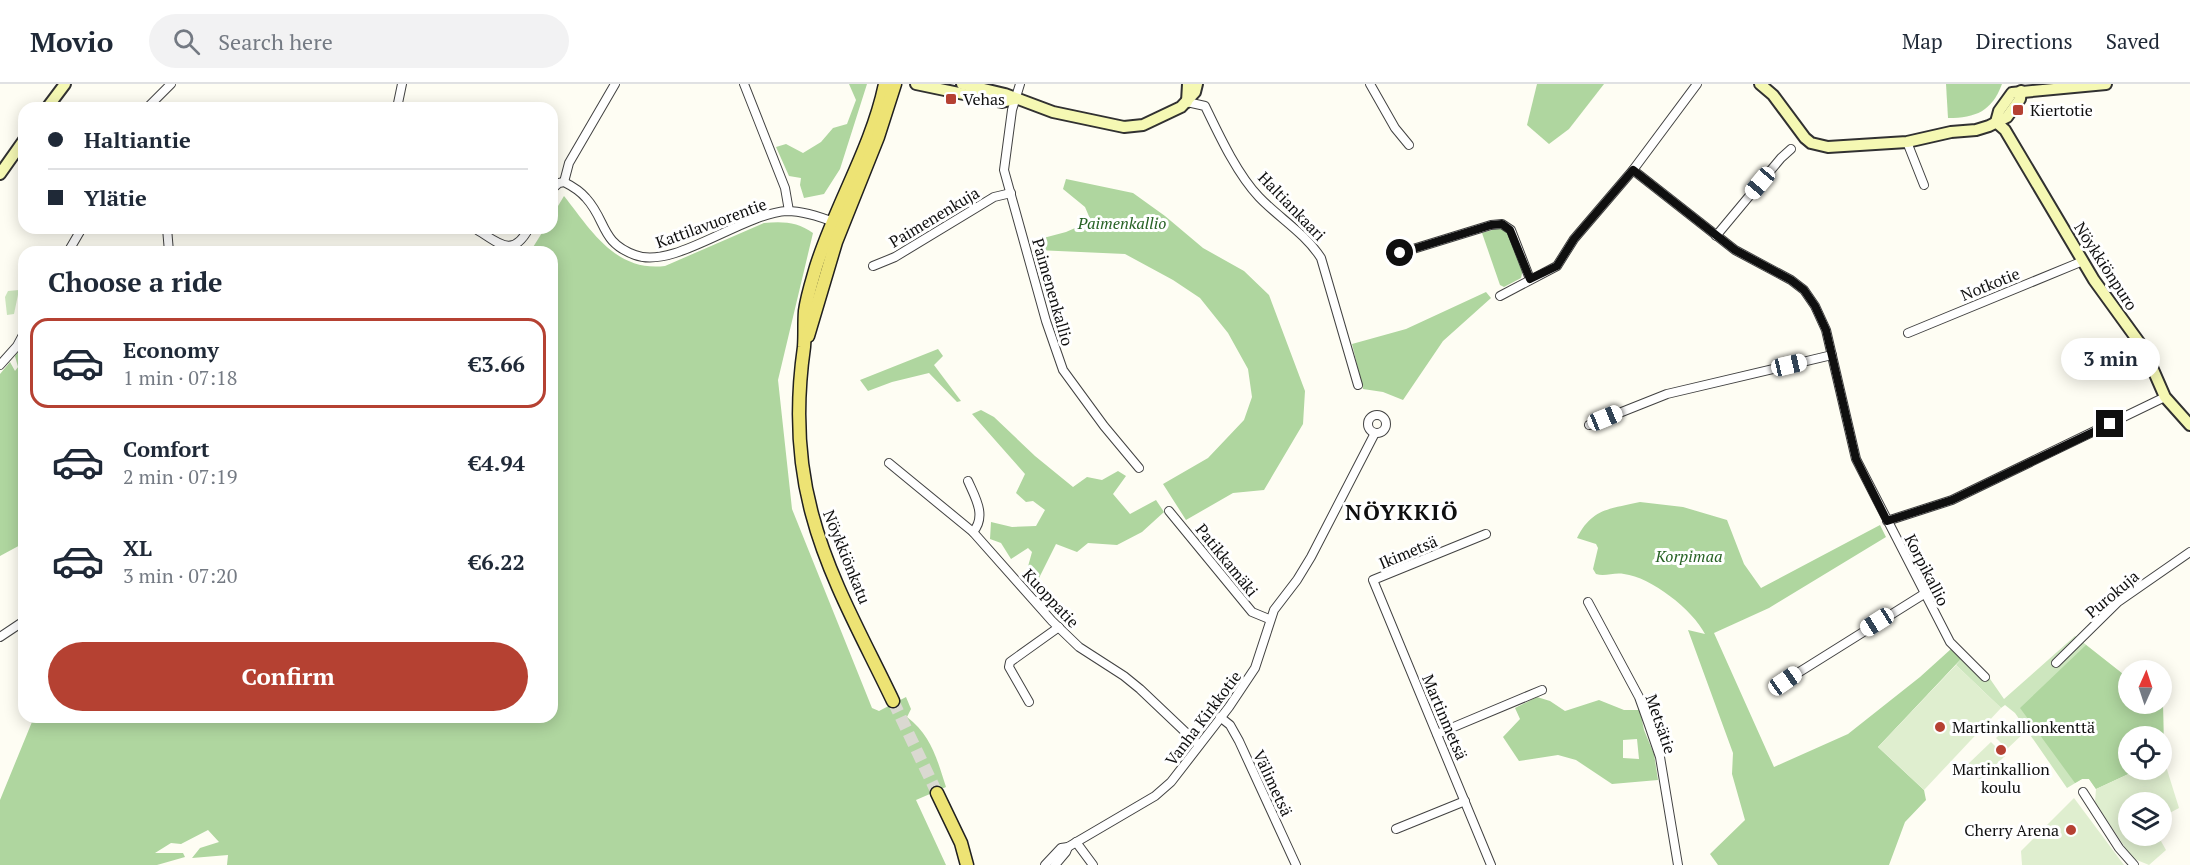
<!DOCTYPE html>
<meta charset="utf-8">
<style>
body{margin:0;font-family:"PT Serif",serif;background:#f2f2f3;color:#1f2937;height:100vh;display:flex;flex-direction:column;font-size:22px;white-space:nowrap}
*{box-sizing:border-box;margin:0}
p{font-size:20px;color:#747a83}
.icon{flex:none;width:33px;height:33px;fill:none;stroke:currentColor;stroke-width:2;stroke-linecap:round;stroke-linejoin:round}
.map{position:relative;flex:1;overflow:hidden}
.side{position:absolute;left:18px;top:162px;width:540px;height:477px;display:flex;flex-direction:column;background:#fff;border-radius:18px;box-shadow:0 3px 15px #0003}
.side>*{flex:none}
.hud{position:absolute;left:18px;top:18px;width:540px;height:132px;border-radius:18px;box-shadow:0 3px 15px #0003;display:grid;align-content:center;height:132px;padding:0 30px;background:#fff}
.needle{width:39px;rotate:3deg}
.buttons{position:absolute;left:2118px;top:576px;display:grid;gap:12px}
.buttons a{display:grid;place-items:center;width:54px;height:54px;border-radius:50%;background:#fff;box-shadow:0 3px 15px #0003;font-size:30px}
.end{position:absolute;width:27px;height:27px;margin:-14px;border:8px solid #0f0f0f;background:#fff;box-shadow:0 0 0 3px #fff}
.from{border-radius:50%}
.bubble{position:absolute;height:42px;border-radius:21px;background:#fff;box-shadow:0 3px 15px #0003;font-size:20px;font-weight:700;line-height:42px;text-align:center}
.car{position:absolute;width:18px;height:36px;margin:-18px -9px;border-radius:8px;box-shadow:0 0 4px 2px #0007;background:linear-gradient(#fff 24%,#345 0 40%,#fff 0 76%,#345 0 86%,#fff 0)}
.hud b{display:flex;align-items:center;gap:21px;height:57px;font-size:22px}
.hud b+b{border-top:2px solid #e0e1e3}
.hud i{width:15px;height:15px;background:#1f2937}
ul{padding:0;list-style:none}
li{display:flex;align-items:center;gap:18px;height:90px;margin:0 12px 9px;padding:0 18px;border:3px solid transparent;border-radius:18px}
li div{flex:1}
li b{display:block;font-size:22px}
li em{font-style:normal;font-weight:700}
li.selected{border-color:#b54132}
li>.icon{width:54px;height:54px;stroke-width:1.5}
h2{padding:0 30px;font-size:27px;line-height:72px}
.cta{display:flex;gap:12px;margin-top:auto;padding:12px 30px}
.cta a{flex:1;height:69px;border-radius:36px;background:#b54132;color:#fff;font-size:24px;font-weight:700;line-height:69px;text-align:center}
header{display:flex;align-items:center;gap:36px;box-sizing:border-box;height:84px;padding:0 30px;background:#fff;border-bottom:2px solid #e0e1e3}
header strong{font-size:28px}
nav{display:flex;gap:33px;margin-inline-start:auto;font-size:21px}
.search{width:420px;height:54px;background:#f2f2f3;display:flex;align-items:center;gap:15px;box-sizing:border-box;padding:0 21px;border-radius:33px;color:#747a83;font-size:22px}
.map>svg:first-child{display:block}
.green{fill:#cde6be}
.forest{fill:#afd69f;fill-rule:evenodd}
.pitch{fill:#dfeecf}
.lines{fill:none;stroke-linecap:round;stroke-linejoin:round}
.primary-tunnel{stroke:#dad9d1;stroke-width:12;stroke-dasharray:12 6;stroke-linecap:butt}
.street-casing{stroke:#424242;stroke-width:10}
.secondary-casing{stroke:#313131;stroke-width:14}
.primary-casing{stroke:#202020;stroke-width:15}
.street{stroke:#fff;stroke-width:8}
.secondary{stroke:#f5f8b3;stroke-width:10}
.primary{stroke:#ede374;stroke-width:12}
.route{stroke:#0f0f0f;stroke-width:8}
.poi-dot{fill:#b54132;stroke:#fff;stroke-width:2}
.labels{text-anchor:middle;dominant-baseline:central;stroke-width:6;stroke-linejoin:round;paint-order:stroke}
.poi-label{font-size:16px;fill:#0f0f0f;stroke:#fff;text-anchor:start}
.street-label{font-size:16px;fill:#0f0f0f;stroke:#fff}
.park-label{font-size:16px;font-style:italic;fill:#276224;stroke:#fff}
.district-label{font-size:22px;font-weight:bold;letter-spacing:1.5px;fill:#0f0f0f;stroke:#fff}
</style>
<header>
<strong>Movio</strong>
<div class="search"><svg class="icon" aria-label="search" viewBox="0 0 24 24"><circle cx="10" cy="10" r="6"/><path d="M15 15l6 6"/></svg>Search here</div>
<nav><a>Map</a><a>Directions</a><a>Saved</a></nav>
</header>
<div class="map">
<svg width="2190" height="781" viewBox="0 0 2190 781">
<rect width="100%" height="100%" fill="#fefdf3"/>
<!-- green -->
<g class="green">
<polygon points="19,206 14,230 7,231 5,213 8,207"/>
<polygon points="2075,552 2128,594 2128,620 2163,620 2164,676 2162,677 2162,652 2128,652 2128,686 2137,686 2096,705 2089,695 2082,695 2067,704 2015,629 2005,621 2001,624 1956,581 1961,575 1984,596 1988,592 2004,615"/>
</g>
<!-- forest -->
<g class="forest">
<polygon points="849,0 867,0 840,85 824,110 804,114 800,101 801,94 789,92 776,63 786,60 803,69 821,58 833,44 847,40 856,16"/>
<polygon points="1537,0 1604,0 1569,45 1549,60 1527,41"/>
<path d="M1946 0H2002C1992 27 1976 34 1948 34Z"/>
<polygon points="1066,95 1133,109 1165,132 1203,164 1244,187 1269,211 1305,307 1303,340 1264,406 1233,409 1186,436 1163,400 1208,374 1244,336 1252,313 1248,285 1228,249 1200,214 1173,196 1125,170 1036,166 1032,157 1066,148 1091,137 1085,123 1063,105"/>
<path d="M564 112C591 146 615 188 665 182L764 139C783 137 798 138 813 149L778 296 792 425 872 624 879 627 906 613 911 625 907 633C931 651 937 675 946 703L916 716 946 781H227L228 771 192 774 200 764 219 758 208 746 181 760 171 759 155 769H183L185 773 157 781H0V716L34 633H552V168H530L545 144H552V132Z"/>
<polygon points="1499,144 1507,147 1523,185 1521,194 1504,203 1500,201 1482,149"/>
<polygon points="1486,208 1491,214 1443,257 1403,316 1383,308 1363,305 1352,260 1406,245"/>
<polygon points="24,261 24,459 0,472 0,290 10,278 15,287 18,283 15,272"/>
<polygon points="938,265 943,272 934,281 961,317 957,318 929,289 892,298 868,307 860,296"/>
<polygon points="981,326 994,333 1035,372 1073,403 1087,393 1102,396 1118,387 1126,392 1113,410 1130,430 1156,416 1164,428 1142,448 1117,461 1088,459 1077,468 1056,460 1033,506 1024,497 1032,468 1028,464 1011,475 1001,459 990,455 991,438 1012,443 1036,442 1045,426 1033,417 1026,418 1016,409 1025,390 972,330"/>
<path d="M1640 418 1683 423 1727 436 1744 480 1761 504 1880 441 1886 453 1769 524 1714 549 1774 683 1848 650 1920 593 1951 565 1961 575 1878 663 1924 706 1926 716 1905 738 1889 781H1718L1710 770 1745 736 1732 690 1733 669 1688 546 1705 550C1693 526 1651 493 1624 490 1614 488 1605 493 1596 490L1593 485 1598 464 1596 460 1577 454C1592 424 1610 425 1640 418Z"/>
<polygon points="2086,561 2128,594 2128,620 2163,620 2164,676 2162,677 2162,652 2128,652 2128,686 2137,686 2096,705 2089,695 2082,695 2075,699 2020,624"/>
<path d="M1537 613 1550 617 1565 627 1599 616 1624 626H1640L1644 646 1654 670 1658 696 1612 700 1576 676 1558 671 1519 677 1503 653 1520 635 1515 624ZM1637 655 1639 675 1623 674V656Z"/>
</g>
<!-- pitch -->
<g class="pitch">
<polygon points="1956,581 2001,624 1924,706 1878,663"/>
<polygon points="2014,637 2025,648 2007,665 1996,654"/>
<polygon points="1991,658 2005,672 1980,696 1966,682"/>
<polygon points="2164,676 2179,724 2162,733 2162,718 2128,718 2128,752 2158,752 2166,766 2149,781 2132,774 2095,718 2096,705 2137,686 2162,686 2162,677"/>
<polygon points="2074,714 2124,781 2022,781 2021,767"/>
</g>
<g class="lines">
<!-- primary-tunnel -->
<polyline class="primary-tunnel" points="893,617 937,709"/>
<!-- street casing -->
<g class="street-casing">
<g id="street">
<polyline points="744,0 785,104 789,127"/>
<polyline points="1020,0 1012,26 1004,86 1046,237 1063,286 1104,342 1139,384"/>
<polyline points="1370,0 1395,44 1409,61"/>
<path d="M1187 18 1205 22C1219 51 1237 90 1259 113 1279 134 1305 149 1321 174L1358 301"/>
<polyline points="147,24 171,0"/>
<polyline points="397,24 402,0"/>
<polyline points="1907,58 1924,101"/>
<polyline points="1633,86 1735,166 1791,196 1804,206 1815,222 1826,246 1856,375 1950,558 1985,593"/>
<polyline points="564,98 569,79 615,0"/>
<path d="M552 105 559 99 564 98C572 102 580 107 586 114 607 137 600 158 635 171 674 186 741 130 787 127 803 127 821 133 836 139"/>
<polyline points="167,144 169,168"/>
<path d="M474 144C498 158 512 176 529 144"/>
<polyline points="1716,152 1781,74 1791,65"/>
<polyline points="68,168 82,144"/>
<polyline points="1400,169 1491,141 1502,140 1511,146 1530,195"/>
<polyline points="873,182 895,173 994,113 1011,109"/>
<polyline points="1500,212 1557,182 1574,155 1633,86 1697,0"/>
<polyline points="1908,249 2083,177"/>
<polyline points="0,281 17,262 24,249"/>
<circle cx="1377" cy="340" r="9"/>
<polyline points="1589,341 1667,310 1832,271"/>
<polyline points="889,379 973,448 1052,537 1079,563 1124,592 1140,605 1199,661"/>
<path d="M968 397C975 413 987 432 973 448"/>
<polyline points="1169,427 1252,528 1269,535"/>
<polyline points="1887,437 1952,416 2165,313"/>
<polyline points="1486,450 1373,496 1491,781"/>
<polyline points="1588,518 1639,613 1649,641 1660,673 1678,781"/>
<polyline points="0,553 24,537"/>
<polyline points="2056,579 2118,518 2190,468"/>
<polyline points="1785,597 1924,510"/>
<polyline points="1029,618 1009,583 1010,578 1059,543"/>
<polyline points="1220,633 1230,641 1239,657 1296,781"/>
<polyline points="1437,650 1542,606"/>
<polyline points="2083,708 2119,764 2134,781"/>
<polyline points="1396,745 1465,717"/>
<polyline points="1076,758 1093,781"/>
<polyline points="1045,781 1061,764 1068,763 1155,712 1171,698 1229,623 1255,584 1274,526 1297,496 1311,473 1375,349"/>
<polyline points="1055,781 1066,768 1068,763"/>
</g>
</g>
<!-- secondary casing -->
<g class="secondary-casing">
<g id="secondary">
<polyline points="916,0 1002,18 1015,15"/>
<polyline points="962,0 1005,10 1053,28 1124,43 1143,41 1181,23 1195,8 1197,0"/>
<polyline points="1760,0 1773,11 1805,54 1811,59 1828,63 1907,58 1951,48 1976,46 1989,42 2007,33 2020,15 2021,7"/>
<polyline points="1187,18 1188,0"/>
<polyline points="47,24 65,0"/>
<polyline points="1996,38 2005,46 2094,196 2144,265 2165,313 2190,341"/>
<polyline points="1996,38 1999,27 2012,9 2106,0"/>
<polyline points="0,90 24,56"/>
</g>
</g>
<!-- primary casing -->
<g class="primary-casing">
<g id="primary">
<path d="M885 0C872 63 835 122 816 183 812 197 807 212 805 227 804 239 805 251 804 263 796 319 797 375 812 430 829 495 864 556 893 617"/>
<polyline points="808,252 836,158 878,53 895,0"/>
<polyline points="937,709 961,759 967,781"/>
</g>
</g>
<!-- street -->
<use href="#street" class="street"/>
<!-- secondary -->
<use href="#secondary" class="secondary"/>
<!-- primary -->
<use href="#primary" class="primary"/>
</g>
<g class="lines">
<!-- route -->
<polyline class="route" points="1400,169 1491,141 1502,140 1510,146 1530,195 1557,182 1574,155 1633,86 1735,166 1791,196 1804,206 1815,222 1826,246 1856,375 1887,437 1952,416 2110,340"/>
</g>
<!-- markers -->
<g class="poi-dot">
<rect x="945" y="9" width="12" height="12" rx="3"/>
<rect x="2012" y="20" width="12" height="12" rx="3"/>
<circle cx="1940" cy="643" r="6"/>
<circle cx="2001" cy="666" r="6"/>
<circle cx="2071" cy="746" r="6"/>
</g>
<g class="labels">
<!-- poi labels -->
<g class="poi-label">
<text x="963" y="15">Vehas</text>
<text x="2030" y="26">Kiertotie</text>
<text x="1952" y="643">Martinkallionkenttä</text>
<text x="2001" y="685" text-anchor="middle">Martinkallion<tspan x="2001" dy="18">koulu</tspan></text>
<text x="2059" y="746" text-anchor="end">Cherry Arena</text>
</g>
<!-- street labels -->
<g class="street-label">
<text transform="translate(1292 122) rotate(46)">Haltiankaari</text>
<text transform="translate(934 133) rotate(-31)">Paimenenkuja</text>
<text transform="translate(711 139) rotate(-20)">Kattilavuorentie</text>
<text transform="translate(2106 182) rotate(57)">Nöykkiönpuro</text>
<text transform="translate(1990 200) rotate(-22)">Notkotie</text>
<text transform="translate(1053 208) rotate(74)">Paimenenkallio</text>
<text transform="translate(1408 468) rotate(-23)">Ikimetsä</text>
<text transform="translate(847 473) rotate(68)">Nöykkiönkatu</text>
<text transform="translate(1227 476) rotate(51)">Patikkamäki</text>
<text transform="translate(1927 486) rotate(63)">Korpikallio</text>
<text transform="translate(2112 510) rotate(-40)">Purokuja</text>
<text transform="translate(1051 514) rotate(47)">Kuoppatie</text>
<text transform="translate(1445 633) rotate(67)">Martinmetsä</text>
<text transform="translate(1203 634) rotate(-53)">Vanha Kirkkotie</text>
<text transform="translate(1661 640) rotate(71)">Metsätie</text>
<text transform="translate(1273 699) rotate(65)">Välimetsä</text>
</g>
<!-- park labels -->
<g class="park-label">
<text x="1122" y="139">Paimenkallio</text>
<text x="1689" y="472">Korpimaa</text>
</g>
<!-- district labels -->
<g class="district-label">
<text x="1402" y="427">NÖYKKIÖ</text>
</g>
</g>
</svg>
<div class="buttons">
<a><svg class="needle" viewBox="-14 -14 28 28"><path d="M0-13l5 13h-10z" fill="#e53935"/><path d="M0 13l5-13h-10z" fill="#747a83"/></svg></a>
<a><svg class="icon" aria-label="locate" viewBox="0 0 24 24"><circle cx="12" cy="12" r="6"/><path d="M12 2v4M12 18v4M2 12h4M18 12h4"/></svg></a>
<a><svg class="icon" aria-label="layers" viewBox="0 0 24 24"><path d="M12 4l9 5-9 5-9-5zM3 14l9 5 9-5"/></svg></a>
</div>
<i class="end from" style="left:1400px;top:169px"></i>
<i class="end" style="left:2110px;top:340px"></i>
<div class="bubble" style="left:2061px;top:254px;width:99px">3 min</div>
<i class="car" style="left:1760px;top:99px;rotate:220deg"></i>
<i class="car" style="left:1789px;top:281px;rotate:77deg"></i>
<i class="car" style="left:1605px;top:334px;rotate:68deg"></i>
<i class="car" style="left:1877px;top:538px;rotate:238deg"></i>
<i class="car" style="left:1785px;top:597px;rotate:55deg"></i>
<div class="hud">
<b><i class="from"></i>Haltiantie</b>
<b><i></i>Ylätie</b>
</div>
<section class="side">
<h2>Choose a ride</h2>
<ul>
<li class="selected"><svg class="icon" aria-label="car" viewBox="0 0 24 24"><path d="M5 17H2v-5l4-1 3-4h7l3 4 3 1v5h-3M9 17h6M6 11h13"/><circle cx="7" cy="17" r="2"/><circle cx="17" cy="17" r="2"/></svg><div><b>Economy</b><p>1 min · 07:18</p></div><em>€3.66</em></li>
<li><svg class="icon" aria-label="car" viewBox="0 0 24 24"><path d="M5 17H2v-5l4-1 3-4h7l3 4 3 1v5h-3M9 17h6M6 11h13"/><circle cx="7" cy="17" r="2"/><circle cx="17" cy="17" r="2"/></svg><div><b>Comfort</b><p>2 min · 07:19</p></div><em>€4.94</em></li>
<li><svg class="icon" aria-label="car" viewBox="0 0 24 24"><path d="M5 17H2v-5l4-1 3-4h7l3 4 3 1v5h-3M9 17h6M6 11h13"/><circle cx="7" cy="17" r="2"/><circle cx="17" cy="17" r="2"/></svg><div><b>XL</b><p>3 min · 07:20</p></div><em>€6.22</em></li>
</ul>
<div class="cta"><a>Confirm</a></div>
</section>
</div>
